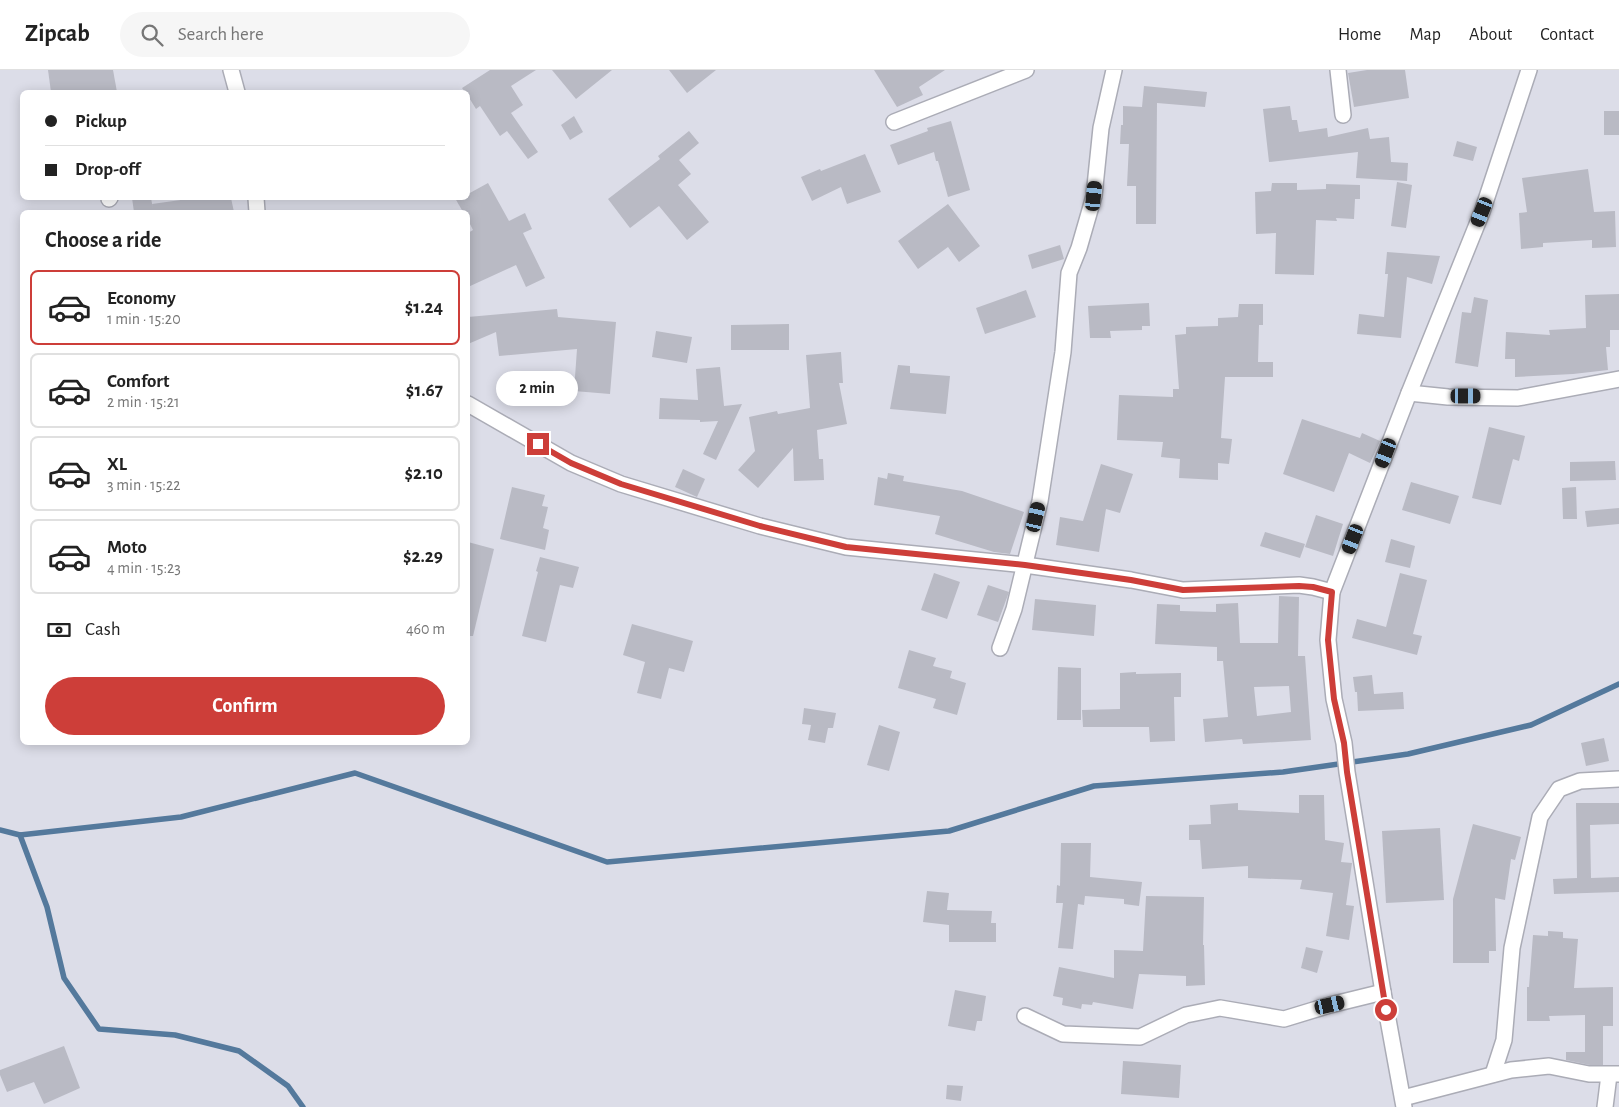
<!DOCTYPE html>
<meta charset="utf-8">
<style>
body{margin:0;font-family:"Alegreya Sans",sans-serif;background:#f6f6f6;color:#222;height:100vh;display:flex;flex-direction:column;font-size:19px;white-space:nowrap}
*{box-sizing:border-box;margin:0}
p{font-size:16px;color:#767676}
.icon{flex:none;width:28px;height:28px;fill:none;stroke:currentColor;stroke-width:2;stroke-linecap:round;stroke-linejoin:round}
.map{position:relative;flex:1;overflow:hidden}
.details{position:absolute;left:20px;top:140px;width:450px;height:535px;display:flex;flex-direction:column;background:#fff;border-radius:8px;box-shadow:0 2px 12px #0003}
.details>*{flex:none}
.banner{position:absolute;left:20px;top:20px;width:450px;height:110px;border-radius:8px;box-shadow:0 2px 12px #0003;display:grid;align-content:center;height:110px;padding:0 25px;background:#fff}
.end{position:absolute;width:22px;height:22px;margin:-11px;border:6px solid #cd3e39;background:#fff;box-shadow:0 0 0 2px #fff}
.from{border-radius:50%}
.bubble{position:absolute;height:35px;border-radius:18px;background:#fff;box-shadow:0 2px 12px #0003;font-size:16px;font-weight:700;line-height:35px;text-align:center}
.car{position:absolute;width:15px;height:30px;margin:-15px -8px;border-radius:6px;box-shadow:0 0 4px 1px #0007;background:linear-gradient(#222 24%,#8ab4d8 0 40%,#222 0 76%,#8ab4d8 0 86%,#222 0)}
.banner b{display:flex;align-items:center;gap:18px;height:48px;font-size:19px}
.banner b+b{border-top:1px solid #e0e0e0}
.banner i{width:12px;height:12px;background:#222}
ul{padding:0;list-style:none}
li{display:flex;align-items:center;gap:15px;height:75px;margin:0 10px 8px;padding:0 15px;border:2px solid #e0e0e0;border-radius:8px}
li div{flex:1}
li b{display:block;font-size:19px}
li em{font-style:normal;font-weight:700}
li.selected{border-color:#cd3e39}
li>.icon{width:45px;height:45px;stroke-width:1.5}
h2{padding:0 25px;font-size:22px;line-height:60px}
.pay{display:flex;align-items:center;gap:12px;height:55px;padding:0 25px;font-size:19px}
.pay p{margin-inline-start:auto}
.primary-button{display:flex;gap:10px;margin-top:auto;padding:10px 25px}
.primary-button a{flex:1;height:58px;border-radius:30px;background:#cd3e39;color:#fff;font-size:20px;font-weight:700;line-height:58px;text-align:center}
header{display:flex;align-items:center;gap:30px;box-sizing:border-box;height:70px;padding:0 25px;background:#fff;border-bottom:1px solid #e0e0e0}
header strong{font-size:24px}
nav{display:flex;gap:28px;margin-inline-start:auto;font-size:18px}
.search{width:350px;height:45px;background:#f6f6f6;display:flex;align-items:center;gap:12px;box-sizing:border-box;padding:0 18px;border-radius:28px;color:#767676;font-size:19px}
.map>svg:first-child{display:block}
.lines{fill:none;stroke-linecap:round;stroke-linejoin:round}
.stream{stroke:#54799c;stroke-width:5.5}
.building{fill:#b9bac4;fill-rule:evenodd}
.street-casing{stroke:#abacb6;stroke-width:18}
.street{stroke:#fff;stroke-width:15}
.route{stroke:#cd3e39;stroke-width:6}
</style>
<header>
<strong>Zipcab</strong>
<div class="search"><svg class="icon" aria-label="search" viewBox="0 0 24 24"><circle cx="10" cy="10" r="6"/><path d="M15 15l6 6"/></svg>Search here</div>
<nav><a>Home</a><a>Map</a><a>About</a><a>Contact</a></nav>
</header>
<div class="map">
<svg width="1619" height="1037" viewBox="0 0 1619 1037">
<rect width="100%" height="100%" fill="#dcdde8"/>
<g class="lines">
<!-- stream -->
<g class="stream">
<polyline points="0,760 20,765 47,837 64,908 99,959 175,965 239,981 288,1016 303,1037"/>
<polyline points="20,765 181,747 355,703 607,792 949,761 1094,716 1283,702 1408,684 1531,655 1619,614"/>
</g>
</g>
<!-- building -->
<g class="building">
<polygon points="48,0 113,0 117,22 51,22"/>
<polygon points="490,0 536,0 511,16 523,35 511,43 538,82 528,89 507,61 500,66 480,36 476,39 468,26 468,22 465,22 462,18"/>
<polygon points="552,0 612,0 576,29"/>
<polygon points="669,0 716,0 687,23"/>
<polygon points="874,0 945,0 919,17 923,25 897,37"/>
<polygon points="1367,0 1405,0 1409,28 1354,37 1348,3"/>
<polygon points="1144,16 1207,22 1205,37 1157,33 1156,154 1136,154 1136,116 1127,116 1129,74 1120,74 1121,55 1123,55 1123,36 1142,37"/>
<polygon points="1290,36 1292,50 1297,50 1299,62 1327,58 1328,67 1368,58 1370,69 1389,67 1391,92 1408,93 1407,111 1356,108 1358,82 1269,92 1263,39"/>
<rect x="1604" y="41" width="15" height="24"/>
<polygon points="574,46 583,62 570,70 561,55"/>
<polygon points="951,51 970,120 948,127 938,91 936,91 934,82 898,95 890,75 928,61 927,58"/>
<polygon points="689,61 699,73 679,90 691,104 678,115 709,152 687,170 659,136 630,158 608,129 660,89 658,86"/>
<polygon points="1457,71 1477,77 1473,91 1453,86"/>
<polygon points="865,84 881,122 847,134 841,117 812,131 801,107 820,99 821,101"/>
<polygon points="1588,99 1594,142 1615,141 1616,177 1592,178 1592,170 1543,173 1543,177 1521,179 1519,143 1527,142 1522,108"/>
<polygon points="1397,112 1412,115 1406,158 1391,156"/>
<polygon points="488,113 509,151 525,143 532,159 523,163 545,208 526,217 516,195 468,217 468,163 473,160 468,150 468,142 463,142 455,128 468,128 468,124"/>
<polygon points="1272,113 1297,113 1297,120 1326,119 1326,114 1360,115 1360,129 1355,129 1354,149 1336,148 1337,151 1316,150 1314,205 1275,204 1276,163 1256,164 1255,122 1271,121"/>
<polygon points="132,128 151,128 153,139 152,134 195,128 231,128 234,142 134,142"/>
<polygon points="948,134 980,176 959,192 948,177 918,199 898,171"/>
<polygon points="1060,175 1064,189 1032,199 1028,185"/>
<polygon points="1387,182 1440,186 1432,214 1407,207 1401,268 1357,264 1359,244 1384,247 1388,204 1385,204"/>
<polygon points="1026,220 1036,247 985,264 976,238"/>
<polygon points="1619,224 1619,260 1610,260 1610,277 1606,277 1608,300 1573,304 1515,307 1515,289 1505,289 1506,262 1550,265 1549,260 1586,258 1585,225"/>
<polygon points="1474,227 1488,230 1478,297 1455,293 1462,242 1471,243"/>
<polygon points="1149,233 1150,256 1142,256 1142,260 1110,261 1111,268 1090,268 1088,236"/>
<polygon points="1239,234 1263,234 1263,255 1259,255 1258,292 1273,292 1273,307 1225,307 1221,368 1232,369 1229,394 1218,393 1218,410 1179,408 1180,389 1161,387 1163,372 1117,370 1119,325 1173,327 1173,319 1179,319 1175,265 1186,264 1186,257 1218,256 1218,248 1238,247"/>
<polygon points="557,239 558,247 616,252 610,324 574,321 577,279 499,286 496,262 468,274 468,247"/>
<polygon points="789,254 789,280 731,280 731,255"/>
<polygon points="656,261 692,267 687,293 652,287"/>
<polygon points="841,282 843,313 839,313 847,354 817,360 819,389 823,389 824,410 794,411 793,378 758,418 738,400 755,381 749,347 777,341 778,344 810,338 806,285"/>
<polygon points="898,295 910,296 910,303 950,306 946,344 890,339"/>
<polygon points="720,297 724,336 742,334 716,390 703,384 718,351 700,352 700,350 659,349 660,328 698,330 696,299"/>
<polygon points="1302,349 1360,368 1362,363 1380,371 1370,393 1349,383 1334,422 1283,404"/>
<polygon points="1489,357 1525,366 1519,391 1513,389 1501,435 1472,428"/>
<polygon points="1615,391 1616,410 1570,411 1570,392"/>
<polygon points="1101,394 1133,404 1120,443 1106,439 1099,482 1056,475 1060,447 1083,451"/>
<polygon points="683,399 705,409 697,427 675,417"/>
<polygon points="888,403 904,406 903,411 962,421 1024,442 1010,484 994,482 935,464 940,446 874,435 878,407 887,409"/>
<polygon points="1411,412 1459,426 1450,454 1402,440"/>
<polygon points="512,417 545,425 542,436 548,437 543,458 549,460 545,480 500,469"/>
<polygon points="1576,417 1577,449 1563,449 1562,418"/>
<polygon points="1619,438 1619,454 1587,457 1585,441"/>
<polygon points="1316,445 1343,454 1333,486 1305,477"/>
<polygon points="1265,462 1305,474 1300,488 1260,476"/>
<polygon points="1391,469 1415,476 1410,498 1385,492"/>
<polygon points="468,472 494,479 473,566 468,566"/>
<polygon points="540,487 579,497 573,518 560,515 546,572 522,566 538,502 536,501"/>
<polygon points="934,503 960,512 947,549 921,540"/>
<polygon points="1400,503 1427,510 1413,564 1422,566 1417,585 1352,568 1357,549 1386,557"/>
<polygon points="988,515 1009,522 998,552 977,545"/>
<path d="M1279 526 1299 527 1298 586H1305L1311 670 1243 674 1242 669 1205 672 1203 649 1228 647 1223 591H1217V577L1155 574 1157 534 1180 535V541L1216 542V534L1238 533 1240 573H1278ZM1289 616 1291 642 1257 646 1254 617Z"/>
<polygon points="1035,529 1096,535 1094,566 1032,560"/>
<polygon points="632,554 693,571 684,602 669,598 661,629 637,623 645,592 623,585"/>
<polygon points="909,580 936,588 933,596 952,601 950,608 966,613 957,645 933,638 936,629 898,618"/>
<polygon points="1058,597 1081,598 1081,650 1057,650"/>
<polygon points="1136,602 1136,604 1181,603 1181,627 1174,627 1175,671 1150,672 1149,657 1083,657 1082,640 1120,639 1120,603"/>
<polygon points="1372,605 1374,624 1403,622 1404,639 1358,641 1357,622 1355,622 1353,607"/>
<polygon points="804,638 836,643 833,658 828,658 825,673 808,670 811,655 802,654"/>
<polygon points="879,655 900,662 889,701 867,695"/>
<polygon points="1604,668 1609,691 1586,696 1581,673"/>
<polygon points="1299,725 1324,725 1325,770 1344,773 1341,792 1352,793 1346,835 1354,836 1349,870 1326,866 1333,823 1300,819 1302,810 1248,808 1248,796 1202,799 1200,770 1189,770 1189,755 1211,754 1210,735 1238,733 1238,740 1299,743"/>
<polygon points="1576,733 1619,733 1619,754 1590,755 1591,808 1619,807 1619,822 1554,824 1553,809 1577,808"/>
<polygon points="1473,754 1521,767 1515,790 1511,789 1505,830 1495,828 1496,881 1489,881 1489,893 1453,893 1453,829"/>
<polygon points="1440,758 1444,830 1386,833 1382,761"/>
<polygon points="1061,773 1091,773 1090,807 1142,812 1139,836 1124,834 1124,829 1085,826 1084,835 1078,834 1073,879 1058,878 1063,833 1056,833 1057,815 1060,816"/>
<polygon points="927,821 949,823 947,840 992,841 991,853 996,853 996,872 949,872 949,855 923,852"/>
<polygon points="1146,826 1204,827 1203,875 1204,875 1205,915 1186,916 1186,906 1139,904 1133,939 1093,932 1092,935 1082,934 1081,939 1062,935 1063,928 1053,926 1059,897 1114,908 1114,880 1143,881"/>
<polygon points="1548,861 1563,862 1563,868 1578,869 1574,918 1613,917 1613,956 1603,956 1603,995 1590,995 1566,990 1566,982 1585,982 1585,945 1549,946 1550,951 1527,951 1527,917 1529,917 1533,865 1548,866"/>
<polygon points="1306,877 1323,881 1317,903 1301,898"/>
<polygon points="955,920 986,926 982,951 977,951 975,961 948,956"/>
<polygon points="64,976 80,1018 44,1034 34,1012 7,1022 0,1005 0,1000"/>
<polygon points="1123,991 1181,995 1179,1028 1121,1024"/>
<polygon points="947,1015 963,1016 961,1031 946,1029"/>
</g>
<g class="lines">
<!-- street casing -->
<g class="street-casing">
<g id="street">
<polyline points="231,0 237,22"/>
<polyline points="1338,0 1343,45"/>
<polyline points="894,52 1026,0"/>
<polyline points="256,128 257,142"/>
<polyline points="109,129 110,128"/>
<polyline points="1409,323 1448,327 1518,328 1619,309"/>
<polyline points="468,334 571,393 621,414 760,456 846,477 1025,495 1131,510 1183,520 1299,515 1313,517 1332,522"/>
<polyline points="1000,578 1014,539 1040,431 1063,282 1069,203 1079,178 1094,126 1101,58 1114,0"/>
<polyline points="1025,946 1063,964 1140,967 1186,945 1220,938 1284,949 1330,935 1383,922"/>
<polyline points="1493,1004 1504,970 1512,878 1540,747 1559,719 1580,711 1619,709"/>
<polyline points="1403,1028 1511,1000 1549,996 1589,1004 1619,1004"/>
<polyline points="1404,1037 1383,922 1347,702 1344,673 1334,629 1328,570 1332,522 1409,323 1482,142 1529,0"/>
<polyline points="1605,1037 1609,1005"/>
</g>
</g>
<!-- street -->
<use href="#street" class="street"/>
</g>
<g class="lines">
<!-- route -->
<polyline class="route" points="538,374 571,393 621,414 760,456 846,477 1025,495 1131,510 1183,520 1299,516 1313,517 1332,522 1328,570 1334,629 1344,673 1347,702 1386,940"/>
</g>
</svg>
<i class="end from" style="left:1386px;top:940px"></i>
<i class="end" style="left:538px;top:374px"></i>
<div class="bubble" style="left:496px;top:301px;width:82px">2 min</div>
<i class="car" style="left:1094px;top:126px;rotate:6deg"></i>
<i class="car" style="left:1482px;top:142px;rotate:202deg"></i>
<i class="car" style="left:1466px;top:326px;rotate:90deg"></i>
<i class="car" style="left:1386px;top:383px;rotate:201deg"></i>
<i class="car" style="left:1036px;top:447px;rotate:13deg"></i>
<i class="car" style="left:1353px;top:469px;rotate:201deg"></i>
<i class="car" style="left:1330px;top:935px;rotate:77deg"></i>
<div class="banner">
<b><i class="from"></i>Pickup</b>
<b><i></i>Drop-off</b>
</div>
<section class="details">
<h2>Choose a ride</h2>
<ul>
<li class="selected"><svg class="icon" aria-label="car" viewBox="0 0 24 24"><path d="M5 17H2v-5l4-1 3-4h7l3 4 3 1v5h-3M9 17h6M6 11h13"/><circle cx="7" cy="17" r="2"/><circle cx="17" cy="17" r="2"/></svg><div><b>Economy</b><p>1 min · 15:20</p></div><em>$1.24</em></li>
<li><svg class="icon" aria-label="car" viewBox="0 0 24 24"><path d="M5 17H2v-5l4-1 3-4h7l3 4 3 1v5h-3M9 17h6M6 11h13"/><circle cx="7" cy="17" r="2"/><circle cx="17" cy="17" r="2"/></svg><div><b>Comfort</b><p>2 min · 15:21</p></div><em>$1.67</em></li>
<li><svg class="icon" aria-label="car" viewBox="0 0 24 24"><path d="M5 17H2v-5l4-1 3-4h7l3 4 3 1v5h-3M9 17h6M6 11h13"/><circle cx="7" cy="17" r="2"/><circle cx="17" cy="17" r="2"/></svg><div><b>XL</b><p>3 min · 15:22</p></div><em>$2.10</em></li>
<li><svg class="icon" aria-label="car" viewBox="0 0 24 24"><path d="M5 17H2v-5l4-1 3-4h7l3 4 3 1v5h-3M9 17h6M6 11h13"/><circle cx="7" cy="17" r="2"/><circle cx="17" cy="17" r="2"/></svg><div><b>Moto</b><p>4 min · 15:23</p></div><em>$2.29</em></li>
</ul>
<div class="pay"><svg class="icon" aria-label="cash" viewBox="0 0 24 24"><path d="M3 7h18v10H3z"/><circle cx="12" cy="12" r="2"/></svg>Cash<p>460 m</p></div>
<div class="primary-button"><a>Confirm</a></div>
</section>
</div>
